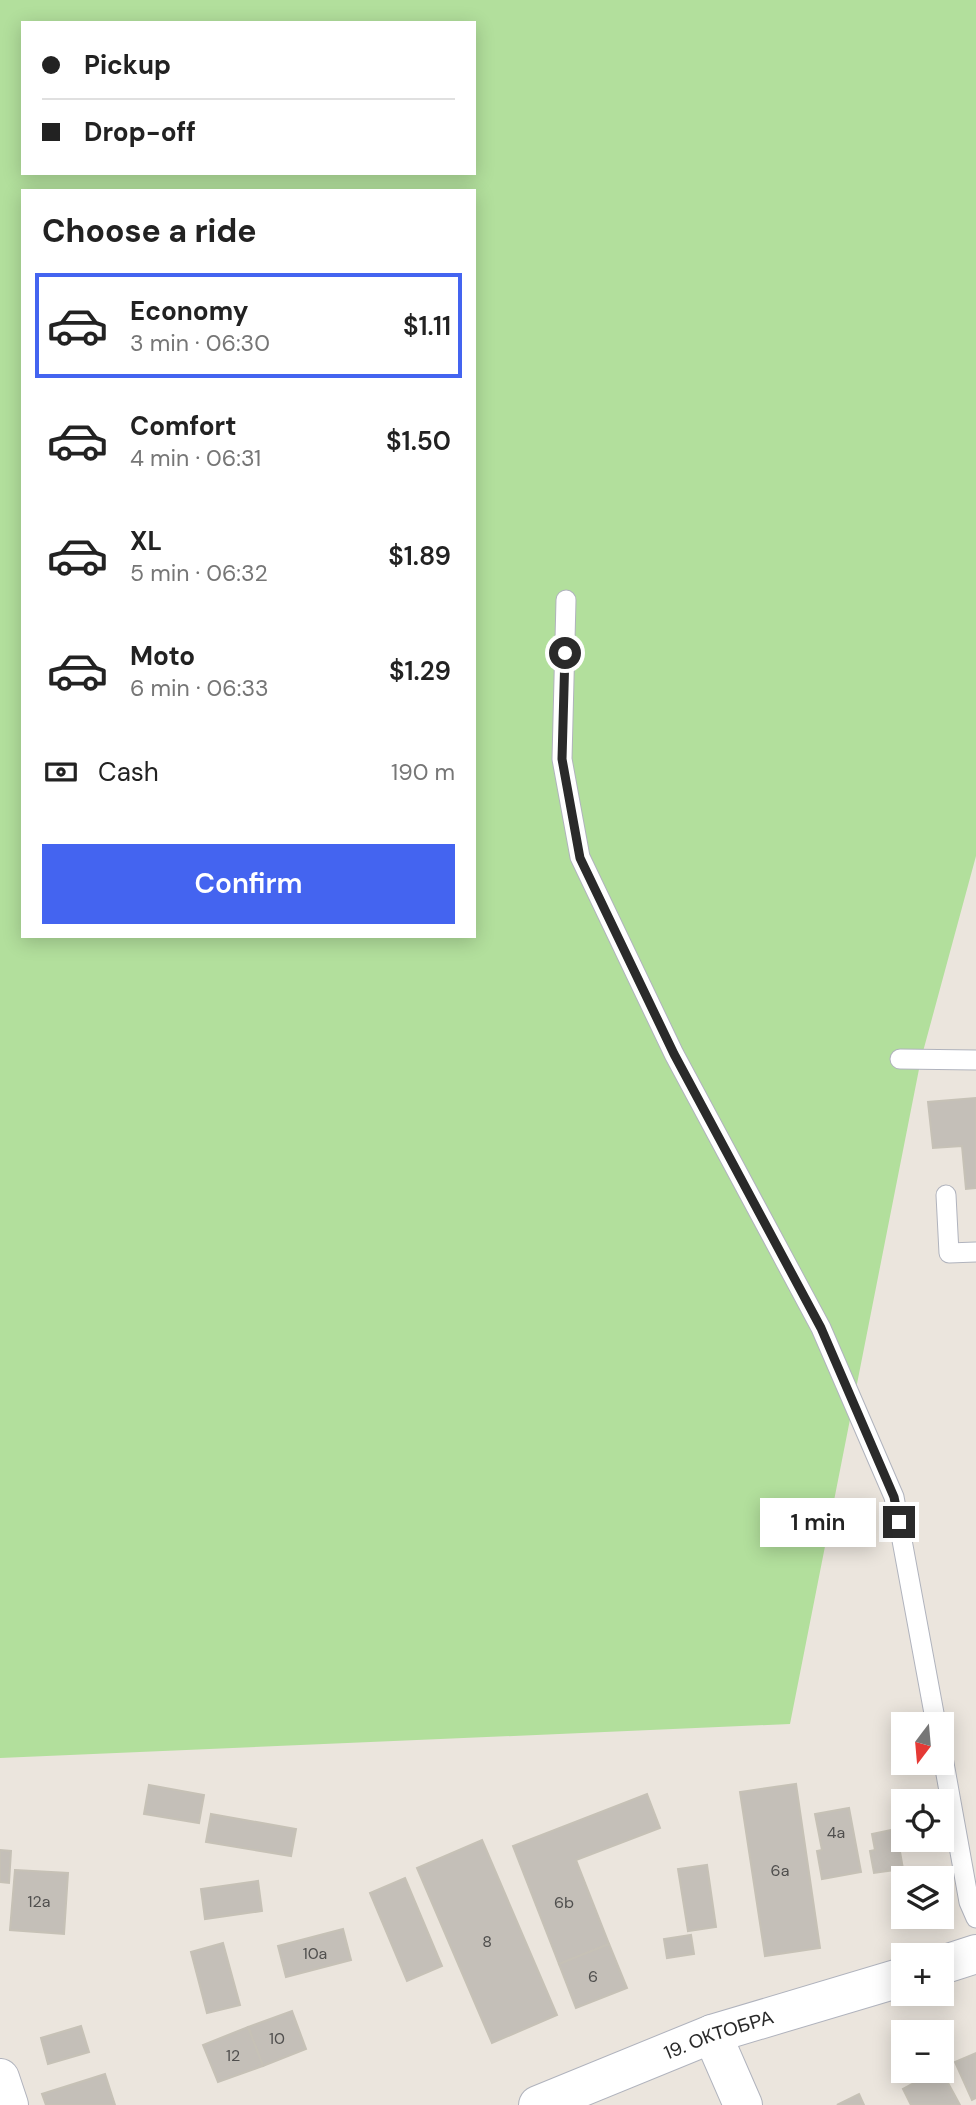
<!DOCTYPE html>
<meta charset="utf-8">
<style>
body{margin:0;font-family:"DM Sans",sans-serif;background:#f6f6f6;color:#222;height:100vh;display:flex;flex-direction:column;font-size:26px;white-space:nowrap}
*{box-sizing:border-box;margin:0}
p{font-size:23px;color:#767676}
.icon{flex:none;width:38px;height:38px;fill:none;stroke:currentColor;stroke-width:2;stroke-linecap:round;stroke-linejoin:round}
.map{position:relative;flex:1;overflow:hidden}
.side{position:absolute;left:21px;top:189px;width:455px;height:749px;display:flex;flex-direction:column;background:#fff;border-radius:0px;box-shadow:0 4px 18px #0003}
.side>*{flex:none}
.hud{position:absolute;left:21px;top:21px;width:455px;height:154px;border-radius:0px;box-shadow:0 4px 18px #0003;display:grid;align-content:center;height:154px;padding:0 21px;background:#fff}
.needle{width:46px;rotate:196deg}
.fabs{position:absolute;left:891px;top:1712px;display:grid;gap:14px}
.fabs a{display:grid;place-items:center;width:63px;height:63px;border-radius:0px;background:#fff;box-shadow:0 4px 18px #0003;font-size:35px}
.end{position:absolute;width:32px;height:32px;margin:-16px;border:9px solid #2a2a2a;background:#fff;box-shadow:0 0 0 4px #fff}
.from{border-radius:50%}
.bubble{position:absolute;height:49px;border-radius:0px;background:#fff;box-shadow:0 4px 18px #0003;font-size:23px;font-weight:600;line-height:49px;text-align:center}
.hud b{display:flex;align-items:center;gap:24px;height:66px;font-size:26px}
.hud b+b{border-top:2px solid #e0e0e0}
.hud i{width:18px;height:18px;background:#222}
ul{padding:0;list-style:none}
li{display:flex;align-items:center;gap:21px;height:105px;margin:0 14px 10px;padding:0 7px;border:4px solid transparent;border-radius:0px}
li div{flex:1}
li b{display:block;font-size:26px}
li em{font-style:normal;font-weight:600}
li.current{border-color:#4464f0}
li>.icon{width:63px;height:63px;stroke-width:1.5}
h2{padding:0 21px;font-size:32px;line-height:84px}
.pay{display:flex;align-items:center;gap:18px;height:77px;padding:0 21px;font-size:26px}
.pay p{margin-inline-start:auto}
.action{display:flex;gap:14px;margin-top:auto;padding:14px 21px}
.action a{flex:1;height:80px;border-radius:0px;background:#4464f0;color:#fff;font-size:28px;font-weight:600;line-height:80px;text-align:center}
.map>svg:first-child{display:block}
.green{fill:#b2df9c;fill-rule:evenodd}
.building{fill:#c4bfb8;stroke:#c6c1b6;stroke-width:2}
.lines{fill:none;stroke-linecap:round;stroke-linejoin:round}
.service-casing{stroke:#b0b3bd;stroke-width:21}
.minor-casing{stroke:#b0b3bd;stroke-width:40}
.tertiary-casing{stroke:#b0b3bd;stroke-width:40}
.service{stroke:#fff;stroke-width:19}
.minor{stroke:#fff;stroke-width:38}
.tertiary{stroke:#fff;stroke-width:38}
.route{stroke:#2a2a2a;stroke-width:9}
.labels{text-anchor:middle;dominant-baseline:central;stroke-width:6;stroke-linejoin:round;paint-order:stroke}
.number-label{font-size:16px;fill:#504f4e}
.street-label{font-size:19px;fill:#2a2a2a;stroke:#fff}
</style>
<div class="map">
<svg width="976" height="2105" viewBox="0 0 976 2105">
<rect width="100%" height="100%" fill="#ebe5dd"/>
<!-- green -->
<path class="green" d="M0 0H976V856L921 1059 790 1724 0 1758ZM23 23H474V173H23ZM23 191H474V936H23Z"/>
<!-- building -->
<g class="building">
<polygon points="976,1098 976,1188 966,1189 962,1146 933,1148 928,1102"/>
<polygon points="796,1784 820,1948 765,1956 740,1792"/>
<polygon points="149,1785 204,1795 199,1823 144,1814"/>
<polygon points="647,1794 660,1828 576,1860 609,1944 559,1964 513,1846"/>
<polygon points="849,1808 861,1872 822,1879 817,1851 822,1850 815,1814"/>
<polygon points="211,1814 296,1829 291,1856 206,1842"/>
<polygon points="896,1829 903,1869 874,1873 870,1851 875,1850 872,1834"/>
<polygon points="482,1840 557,2015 492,2043 417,1868"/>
<polygon points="0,1850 11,1851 9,1883 0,1882"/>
<polygon points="707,1865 716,1927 688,1931 678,1869"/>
<polygon points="15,1870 68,1873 64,1934 10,1930"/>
<polygon points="405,1878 442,1966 407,1981 370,1893"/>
<polygon points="258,1881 262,1911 205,1919 201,1889"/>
<polygon points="343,1929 351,1960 286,1977 278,1946"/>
<polygon points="691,1935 694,1954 667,1958 664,1939"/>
<polygon points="223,1943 240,2005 207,2013 191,1952"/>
<polygon points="609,1944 627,1988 576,2008 559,1964"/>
<polygon points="292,2011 306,2049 263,2066 248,2027"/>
<polygon points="81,2026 89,2052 48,2064 41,2038"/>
<polygon points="248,2027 263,2066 218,2082 203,2045"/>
<polygon points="976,2053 976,2098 972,2100 955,2062"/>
<polygon points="938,2070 941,2070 960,2105 911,2105 903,2089"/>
<polygon points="105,2074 115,2105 46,2105 42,2094"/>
<polygon points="859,2094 864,2105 837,2105"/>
</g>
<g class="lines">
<!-- service casing -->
<g class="service-casing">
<g id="service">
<polyline points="566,600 562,759 580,857 674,1054 821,1328 894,1497 936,1724"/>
<polyline points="900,1059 976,1060"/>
<polyline points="946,1195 949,1253 976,1252"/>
<polyline points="942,1752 969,1902 976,1918"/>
</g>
</g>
<!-- minor casing -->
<g class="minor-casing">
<g id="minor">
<polyline points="712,2034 743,2105"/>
<polyline points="0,2078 9,2105"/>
</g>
</g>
<!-- tertiary casing -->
<g class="tertiary-casing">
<g id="tertiary">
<polyline points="942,1965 976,1954"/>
<path id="s1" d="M538 2105 712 2034 903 1977"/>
</g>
</g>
<!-- service -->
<use href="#service" class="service"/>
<!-- minor -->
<use href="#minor" class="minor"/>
<!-- tertiary -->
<use href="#tertiary" class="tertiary"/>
</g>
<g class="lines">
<!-- route -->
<polyline class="route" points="565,653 562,759 580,858 674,1054 821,1328 894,1497 899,1522"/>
</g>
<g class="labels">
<!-- number labels -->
<g class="number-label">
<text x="836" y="1832">4a</text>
<text x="780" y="1870">6a</text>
<text x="39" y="1901">12a</text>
<text x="564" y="1902">6b</text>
<text x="487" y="1941">8</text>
<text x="315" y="1953">10a</text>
<text x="593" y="1976">6</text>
<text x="277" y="2038">10</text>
<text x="233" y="2055">12</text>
</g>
<!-- street labels -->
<g class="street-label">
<text stroke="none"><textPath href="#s1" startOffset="194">19. ОКТОБРА</textPath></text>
</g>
</g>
</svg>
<div class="fabs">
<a><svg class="needle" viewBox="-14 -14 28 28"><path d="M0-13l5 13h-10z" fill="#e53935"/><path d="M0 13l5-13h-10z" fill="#767676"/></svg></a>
<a><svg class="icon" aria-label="locate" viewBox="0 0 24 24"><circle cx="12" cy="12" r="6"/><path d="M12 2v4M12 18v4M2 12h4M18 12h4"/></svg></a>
<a><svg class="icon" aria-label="layers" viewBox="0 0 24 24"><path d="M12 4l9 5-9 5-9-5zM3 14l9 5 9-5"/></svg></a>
<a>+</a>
<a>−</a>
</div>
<i class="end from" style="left:565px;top:653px"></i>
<i class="end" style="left:899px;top:1522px"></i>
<div class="bubble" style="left:760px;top:1498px;width:116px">1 min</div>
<div class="hud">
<b><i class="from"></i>Pickup</b>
<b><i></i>Drop-off</b>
</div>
<section class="side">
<h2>Choose a ride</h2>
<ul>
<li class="current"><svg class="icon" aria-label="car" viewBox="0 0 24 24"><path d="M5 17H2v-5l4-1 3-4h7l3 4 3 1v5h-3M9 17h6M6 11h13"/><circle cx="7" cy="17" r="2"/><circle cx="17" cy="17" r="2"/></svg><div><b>Economy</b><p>3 min · 06:30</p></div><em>$1.11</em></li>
<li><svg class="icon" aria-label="car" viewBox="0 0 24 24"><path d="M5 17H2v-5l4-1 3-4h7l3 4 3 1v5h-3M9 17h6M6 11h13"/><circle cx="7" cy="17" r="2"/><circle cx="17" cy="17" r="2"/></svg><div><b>Comfort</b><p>4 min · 06:31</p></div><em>$1.50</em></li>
<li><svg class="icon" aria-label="car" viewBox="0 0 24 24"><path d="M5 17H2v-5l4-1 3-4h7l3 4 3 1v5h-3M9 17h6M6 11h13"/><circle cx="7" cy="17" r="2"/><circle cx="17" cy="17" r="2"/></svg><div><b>XL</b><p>5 min · 06:32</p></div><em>$1.89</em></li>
<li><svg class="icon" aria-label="car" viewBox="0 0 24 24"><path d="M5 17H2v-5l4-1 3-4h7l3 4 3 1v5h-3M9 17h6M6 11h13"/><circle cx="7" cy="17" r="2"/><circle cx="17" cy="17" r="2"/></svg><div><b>Moto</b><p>6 min · 06:33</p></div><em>$1.29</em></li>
</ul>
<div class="pay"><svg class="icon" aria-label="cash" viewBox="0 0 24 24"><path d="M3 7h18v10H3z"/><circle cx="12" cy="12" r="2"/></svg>Cash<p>190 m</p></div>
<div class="action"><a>Confirm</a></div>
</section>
</div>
